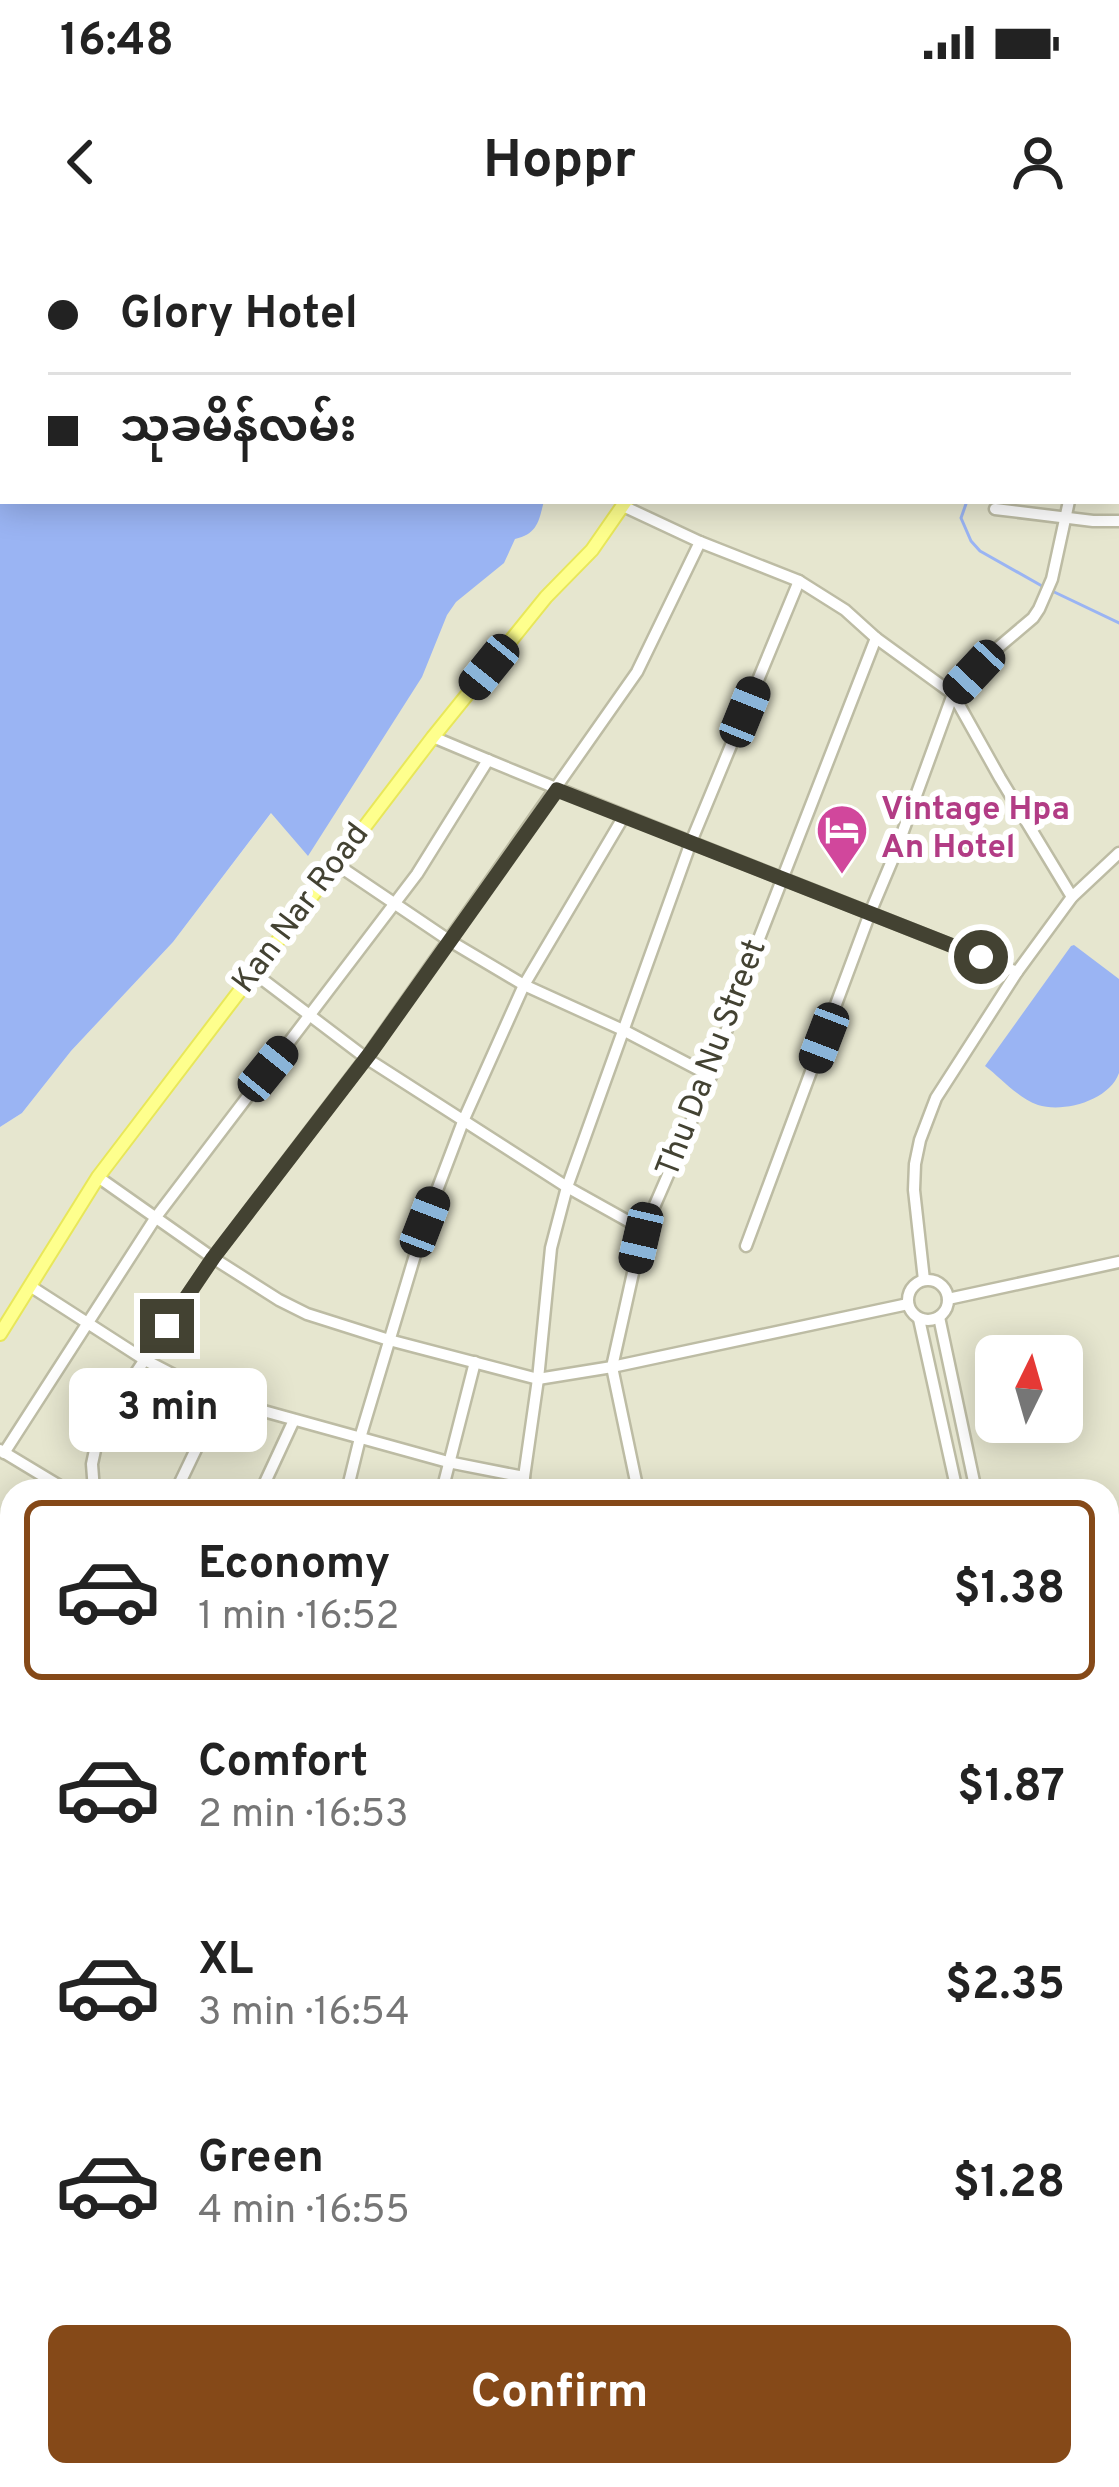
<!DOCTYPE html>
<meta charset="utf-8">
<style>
body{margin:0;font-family:Overpass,"Noto Sans Myanmar",sans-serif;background:#f2f2f2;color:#222;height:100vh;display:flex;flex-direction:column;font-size:45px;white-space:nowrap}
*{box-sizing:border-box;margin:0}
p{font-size:39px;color:#767676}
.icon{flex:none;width:66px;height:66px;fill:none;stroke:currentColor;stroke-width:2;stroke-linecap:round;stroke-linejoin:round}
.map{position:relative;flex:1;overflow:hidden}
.side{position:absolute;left:0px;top:1239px;width:1119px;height:1008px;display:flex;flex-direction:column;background:#fff;border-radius:36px 36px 0 0;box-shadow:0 6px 30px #0003}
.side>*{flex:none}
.hud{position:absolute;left:0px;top:0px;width:1119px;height:264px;box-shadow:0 6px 30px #0003;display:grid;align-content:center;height:264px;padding:0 48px;background:#fff}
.needle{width:78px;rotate:5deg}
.buttons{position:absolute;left:975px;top:1095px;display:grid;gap:24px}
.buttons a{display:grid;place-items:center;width:108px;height:108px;border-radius:18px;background:#fff;box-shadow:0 6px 30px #0003;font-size:60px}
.end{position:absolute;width:54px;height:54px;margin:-27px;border:15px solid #434232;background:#fff;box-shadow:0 0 0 6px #fff}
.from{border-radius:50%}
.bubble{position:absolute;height:84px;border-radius:18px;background:#fff;box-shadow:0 6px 30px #0003;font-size:39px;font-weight:700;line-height:84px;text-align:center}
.car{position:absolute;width:36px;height:72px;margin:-36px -18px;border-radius:15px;box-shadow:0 0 9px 3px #0007;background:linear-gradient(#222 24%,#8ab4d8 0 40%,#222 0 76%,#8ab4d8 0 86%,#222 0)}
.hud b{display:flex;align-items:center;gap:42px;height:114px;font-size:45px}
.hud b+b{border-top:3px solid #e0e0e0}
.hud i{width:30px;height:30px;background:#222}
ul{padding:21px 0 0;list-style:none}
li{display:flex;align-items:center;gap:36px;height:180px;margin:0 24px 18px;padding:0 24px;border:6px solid transparent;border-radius:18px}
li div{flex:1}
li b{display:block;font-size:45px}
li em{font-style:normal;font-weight:700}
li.on{border-color:#854918}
li>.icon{width:108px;height:108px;stroke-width:1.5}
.cta{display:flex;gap:24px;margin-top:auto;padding:24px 48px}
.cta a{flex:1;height:138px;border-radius:18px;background:#854918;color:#fff;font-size:48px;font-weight:700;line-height:138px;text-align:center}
.status{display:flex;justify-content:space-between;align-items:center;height:84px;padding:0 60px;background:#fff;direction:ltr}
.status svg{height:33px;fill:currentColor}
header{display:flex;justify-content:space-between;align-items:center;height:156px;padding:0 48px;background:#fff;font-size:54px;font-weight:700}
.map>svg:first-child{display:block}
.residential{fill:#e6e6cf;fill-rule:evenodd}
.water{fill:#9ab4f3}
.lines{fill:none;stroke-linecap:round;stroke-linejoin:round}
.stream{stroke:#9ab4f3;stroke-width:3}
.minor-casing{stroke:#bdbca4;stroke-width:15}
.major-casing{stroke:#e8e75a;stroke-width:16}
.minor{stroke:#fff;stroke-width:10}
.major{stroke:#feff8d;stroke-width:12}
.route{stroke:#434232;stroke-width:15}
.labels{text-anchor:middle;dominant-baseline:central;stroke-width:12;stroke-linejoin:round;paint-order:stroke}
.hotel-label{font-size:33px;font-weight:bold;fill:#b23c85;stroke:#fff;text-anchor:start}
.street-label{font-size:33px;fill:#434232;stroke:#fff}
</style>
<div class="status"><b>16:48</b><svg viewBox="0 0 49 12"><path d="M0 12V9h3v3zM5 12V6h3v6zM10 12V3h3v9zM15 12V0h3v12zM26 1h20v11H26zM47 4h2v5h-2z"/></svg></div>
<header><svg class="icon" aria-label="back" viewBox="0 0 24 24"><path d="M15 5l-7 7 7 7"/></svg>Hoppr<svg class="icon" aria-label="person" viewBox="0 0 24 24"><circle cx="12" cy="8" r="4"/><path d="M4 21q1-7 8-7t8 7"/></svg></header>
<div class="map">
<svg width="1119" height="2247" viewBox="0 0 1119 2247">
<rect width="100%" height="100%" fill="#f2f2e2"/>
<!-- residential -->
<path class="residential" d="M705 0H1119V2247H0V887L22 873 71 811 173 702 272 572 532 261H1116V3H703ZM996 1116H1062V1182H996ZM12 1251H1107V2235H12Z"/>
<!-- water -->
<g class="water">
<path d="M0 0H716L712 3H3V261H544C539 280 538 294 515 299L504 323 456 362 447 375 422 437 308 616 271 573 173 702 71 811 22 873 0 887Z"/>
<path d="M1074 705 1119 739C1119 757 1119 821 1119 833 1109 861 1063 873 1038 865 1019 859 1001 838 985 826L1071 706Z"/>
</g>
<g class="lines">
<!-- stream -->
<g class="stream">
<polyline points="967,261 961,278 971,301 980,311 1042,346"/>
<polyline points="1050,350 1119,383"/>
</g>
<!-- minor casing -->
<g class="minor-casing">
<g id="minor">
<polyline points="1116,198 1119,197"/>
<polyline points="623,266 700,302 799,341 845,370 876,398 953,454 1000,538 1072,657"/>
<polyline points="995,269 1093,281 1119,281"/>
<path d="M433 497C626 579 823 653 1017 732"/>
<polyline points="336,624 450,701 524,745 623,790 711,836"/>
<polyline points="254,733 366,818 567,947 644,990"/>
<polyline points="98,937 213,1018 279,1060 307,1074 389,1100 538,1139 612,1127 908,1064"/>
<polyline points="746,1006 870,673 894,616 953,454 994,411 1033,378 1039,369 1052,339 1069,261"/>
<circle cx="928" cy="1060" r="20"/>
<polyline points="924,1040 914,950 915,924 920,900 936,858 1017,732 1072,657 1119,613"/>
<polyline points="30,1046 145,1120 220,1159 448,1222 524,1237"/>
<polyline points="948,1059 1119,1022"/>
<polyline points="939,1077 976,1251"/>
<polyline points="919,1079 957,1251"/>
<polyline points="0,1210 68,1251"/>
<polyline points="4,1213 156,977 417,634 488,520"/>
<polyline points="94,1251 92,1224 95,1210 100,1194 119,1158 213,1018 371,811 637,432 700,302"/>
<polyline points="176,1251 220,1159"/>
<polyline points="261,1251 294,1180"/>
<polyline points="347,1251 360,1198 425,982 464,879 524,745 624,576"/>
<polyline points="442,1251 475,1122"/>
<polyline points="522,1251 538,1139 551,1008 567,947 691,602 799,341"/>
<polyline points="638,1251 612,1127 641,997 711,836 748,727 876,398"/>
<polyline points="1107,1844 1119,1900"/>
<polyline points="0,1923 12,1926"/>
<polyline points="1107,1939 1119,1995"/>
<polyline points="0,2130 12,2128"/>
<polyline points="0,2213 12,2210"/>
<polyline points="388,2235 389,2247"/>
<polyline points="595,2235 599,2247"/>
<polyline points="701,2235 703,2247"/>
<polyline points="857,2235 860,2247"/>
<polyline points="280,2247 280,2235"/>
</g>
</g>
<!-- major casing -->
<g class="major-casing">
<g id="major">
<polyline points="821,3 823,0"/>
<polyline points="0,1094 98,937 433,497 546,357 592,310 626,261"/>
</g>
</g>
<!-- minor -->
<use href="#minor" class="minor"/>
<!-- major -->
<use href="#major" class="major"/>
</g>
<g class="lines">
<!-- route -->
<polyline class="route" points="167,1086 213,1018 371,812 557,550 981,717"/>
</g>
<!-- icons -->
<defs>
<g id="hotel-pin" transform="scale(2.7)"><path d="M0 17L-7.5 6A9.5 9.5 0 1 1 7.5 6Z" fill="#d1479c" stroke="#fff"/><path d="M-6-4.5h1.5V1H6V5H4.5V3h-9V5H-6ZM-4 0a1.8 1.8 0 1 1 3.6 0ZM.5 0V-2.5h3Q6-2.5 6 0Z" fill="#fff"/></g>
</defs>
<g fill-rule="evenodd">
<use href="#hotel-pin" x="842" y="590"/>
</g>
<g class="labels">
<!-- hotel labels -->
<g class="hotel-label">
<text x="881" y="571">Vintage Hpa<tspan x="881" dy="38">An Hotel</tspan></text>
</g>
<!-- street labels -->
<g class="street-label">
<text transform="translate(302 669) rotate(-53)">Kan Nar Road</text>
<text transform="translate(713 819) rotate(-69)">Thu Da Nu Street</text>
</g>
</g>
</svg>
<div class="buttons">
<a><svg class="needle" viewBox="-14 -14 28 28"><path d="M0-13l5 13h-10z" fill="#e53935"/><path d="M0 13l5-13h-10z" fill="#767676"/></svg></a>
</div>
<i class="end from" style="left:981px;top:717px"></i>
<i class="end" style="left:167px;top:1086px"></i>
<div class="bubble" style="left:69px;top:1128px;width:198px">3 min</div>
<i class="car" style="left:489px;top:427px;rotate:219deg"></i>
<i class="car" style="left:974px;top:432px;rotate:223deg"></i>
<i class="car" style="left:745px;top:472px;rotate:22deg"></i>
<i class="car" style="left:824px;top:798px;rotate:201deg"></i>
<i class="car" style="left:268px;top:829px;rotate:39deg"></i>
<i class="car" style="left:425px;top:982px;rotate:21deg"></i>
<i class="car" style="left:641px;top:998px;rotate:193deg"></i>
<div class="hud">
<b><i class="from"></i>Glory Hotel</b>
<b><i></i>သုခမိန်လမ်း</b>
</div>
<section class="side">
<ul>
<li class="on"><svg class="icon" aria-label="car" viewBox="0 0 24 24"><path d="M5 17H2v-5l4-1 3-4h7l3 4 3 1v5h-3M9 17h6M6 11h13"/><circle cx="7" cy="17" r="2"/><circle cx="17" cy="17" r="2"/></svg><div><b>Economy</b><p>1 min · 16:52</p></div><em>$1.38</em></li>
<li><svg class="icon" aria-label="car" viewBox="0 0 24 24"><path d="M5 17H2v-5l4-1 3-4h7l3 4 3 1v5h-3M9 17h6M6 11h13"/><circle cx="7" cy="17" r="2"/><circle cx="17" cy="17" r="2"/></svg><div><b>Comfort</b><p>2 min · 16:53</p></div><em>$1.87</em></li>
<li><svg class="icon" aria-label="car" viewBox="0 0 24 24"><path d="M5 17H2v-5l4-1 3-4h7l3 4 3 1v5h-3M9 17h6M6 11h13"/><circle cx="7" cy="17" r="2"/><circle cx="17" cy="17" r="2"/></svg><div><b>XL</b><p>3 min · 16:54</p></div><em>$2.35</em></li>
<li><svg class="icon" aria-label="car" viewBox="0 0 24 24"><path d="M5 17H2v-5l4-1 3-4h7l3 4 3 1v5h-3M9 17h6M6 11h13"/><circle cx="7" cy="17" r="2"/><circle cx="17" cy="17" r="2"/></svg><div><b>Green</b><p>4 min · 16:55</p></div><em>$1.28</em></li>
</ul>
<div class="cta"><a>Confirm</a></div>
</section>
</div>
